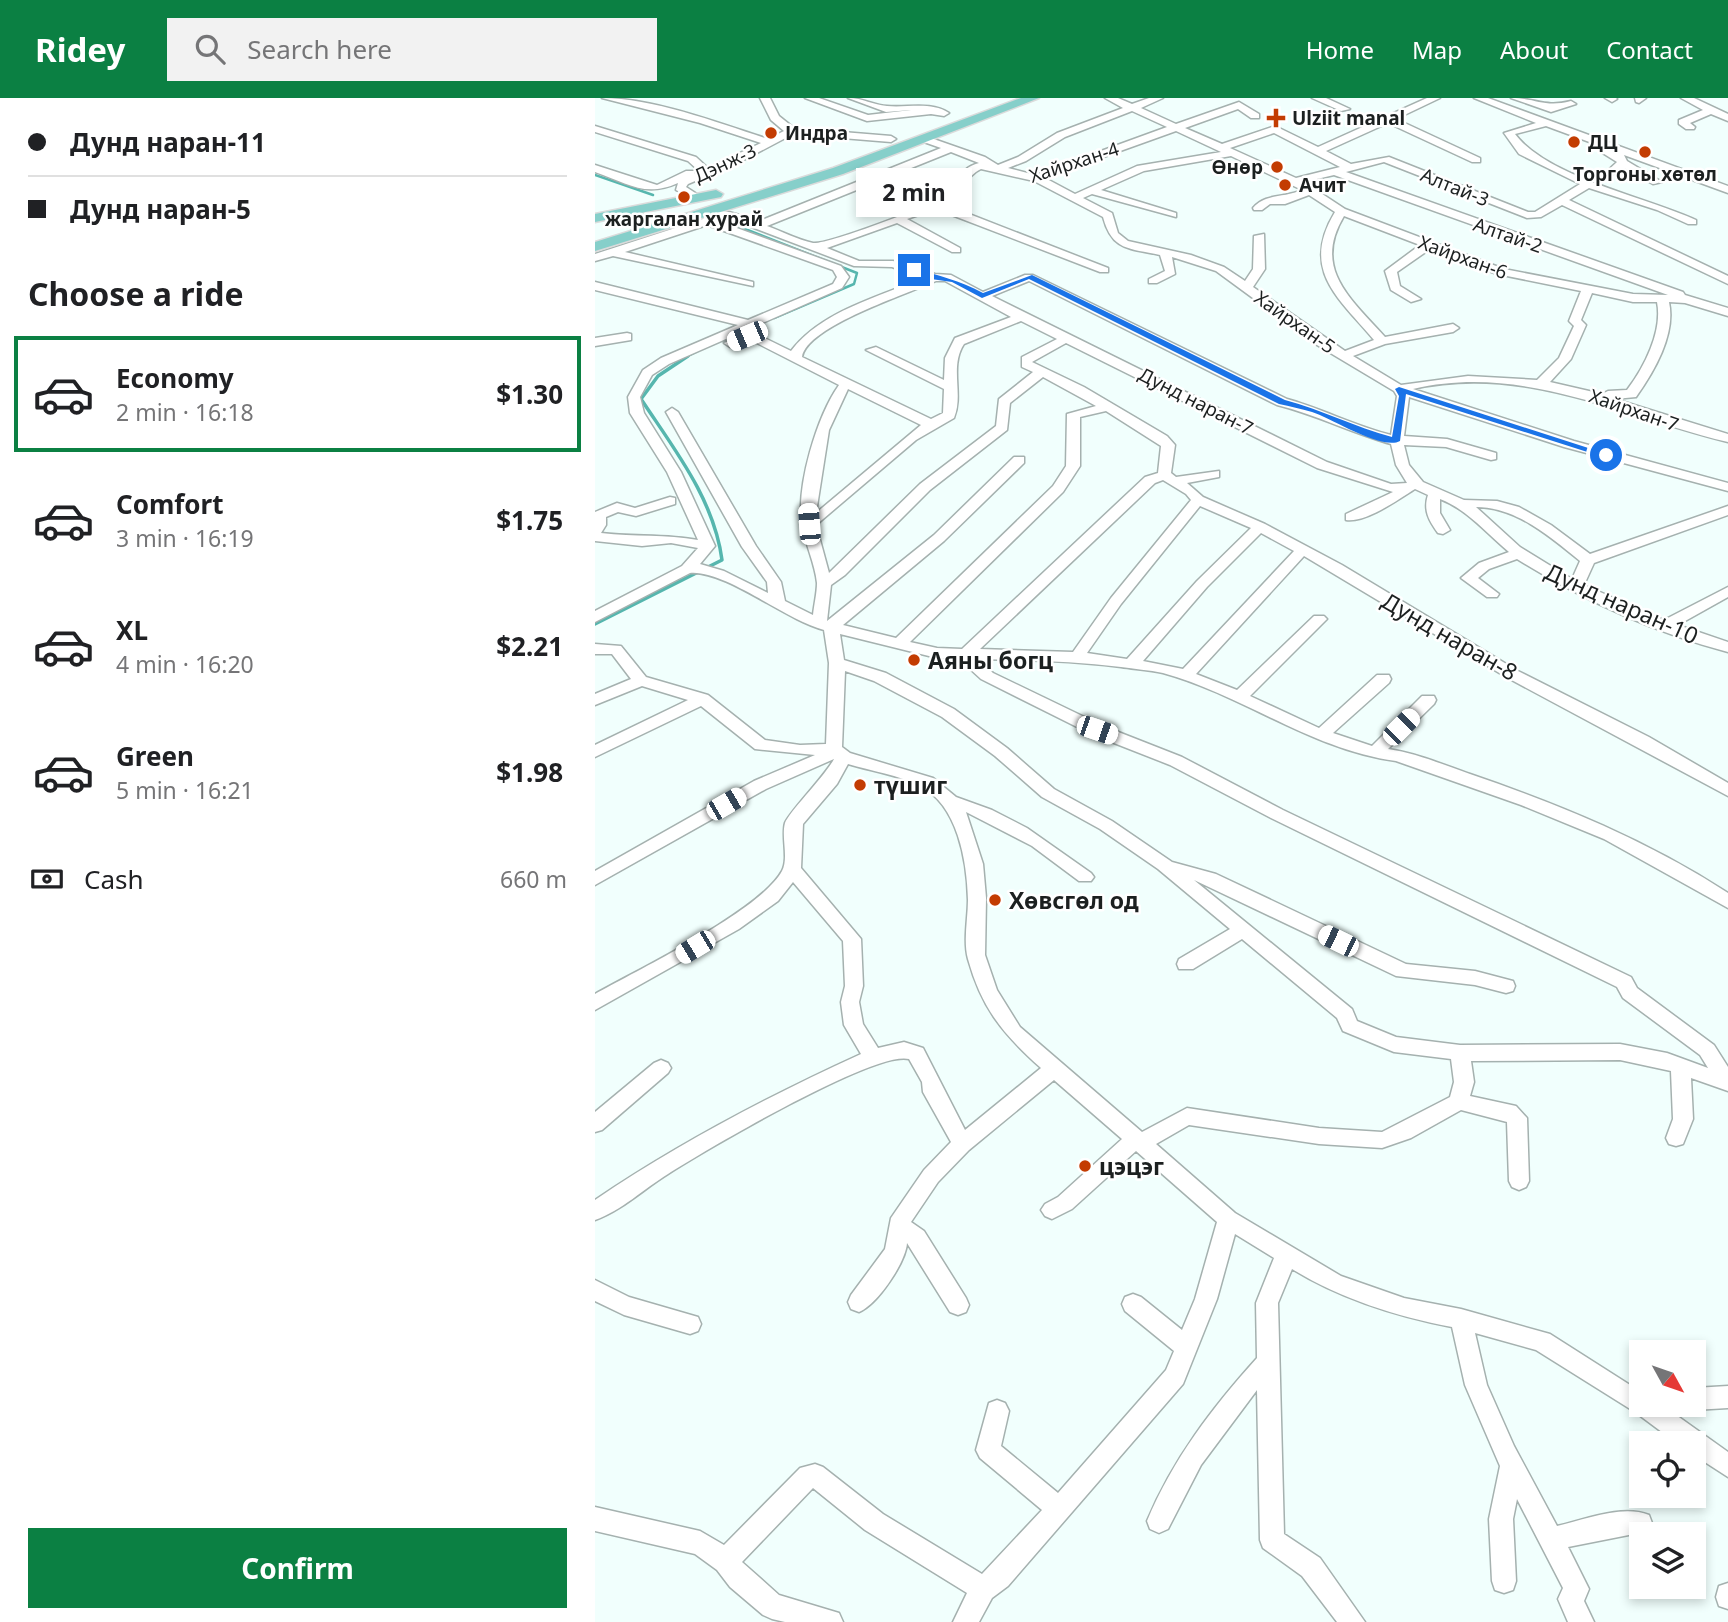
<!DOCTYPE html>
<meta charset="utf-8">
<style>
body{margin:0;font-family:"Noto Sans",sans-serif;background:#f2f2f2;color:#202124;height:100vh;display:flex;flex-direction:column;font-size:26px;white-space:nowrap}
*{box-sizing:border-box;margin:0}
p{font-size:23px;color:#757577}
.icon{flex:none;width:38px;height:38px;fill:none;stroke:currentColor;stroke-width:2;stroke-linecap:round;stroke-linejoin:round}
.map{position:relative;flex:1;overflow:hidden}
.panel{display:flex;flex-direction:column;background:#fff;width:595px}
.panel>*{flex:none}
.top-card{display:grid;align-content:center;height:154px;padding:0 28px;background:#fff}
.needle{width:46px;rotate:130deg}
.controls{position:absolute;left:1034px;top:1242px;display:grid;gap:14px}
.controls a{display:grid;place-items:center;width:77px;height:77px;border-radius:0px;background:#fff;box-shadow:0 4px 10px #0003;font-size:35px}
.end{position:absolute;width:32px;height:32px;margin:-16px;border:9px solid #1a73e8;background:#fff;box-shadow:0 0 0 4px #fff}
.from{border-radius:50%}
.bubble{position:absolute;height:49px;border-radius:0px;background:#fff;box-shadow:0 4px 10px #0003;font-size:23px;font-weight:700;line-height:49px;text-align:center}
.car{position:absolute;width:21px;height:42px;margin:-21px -10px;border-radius:9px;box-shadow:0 0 5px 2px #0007;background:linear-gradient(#fff 24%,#345 0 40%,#fff 0 76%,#345 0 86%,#fff 0)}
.top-card b{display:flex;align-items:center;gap:24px;height:66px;font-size:26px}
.top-card b+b{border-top:2px solid #e0e0e0}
.top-card i{width:18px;height:18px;background:#202124}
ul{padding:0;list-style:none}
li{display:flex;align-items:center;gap:21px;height:116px;margin:0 14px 10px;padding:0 14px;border:4px solid transparent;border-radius:0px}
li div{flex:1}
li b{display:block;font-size:26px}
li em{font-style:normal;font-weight:700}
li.current{border-color:#0b8043}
li>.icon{width:63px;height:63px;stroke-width:1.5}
h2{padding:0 28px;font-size:32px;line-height:84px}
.pay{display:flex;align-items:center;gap:18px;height:77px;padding:0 28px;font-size:26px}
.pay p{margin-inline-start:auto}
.primary-button{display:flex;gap:14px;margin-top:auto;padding:14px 28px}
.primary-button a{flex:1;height:80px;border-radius:0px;background:#0b8043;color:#fff;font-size:28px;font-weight:700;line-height:80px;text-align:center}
header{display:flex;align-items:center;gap:42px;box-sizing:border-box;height:98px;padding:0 35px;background:#0b8043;color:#fff}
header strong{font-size:33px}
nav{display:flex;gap:38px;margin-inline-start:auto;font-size:24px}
.search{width:490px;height:63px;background:#f2f2f2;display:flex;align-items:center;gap:18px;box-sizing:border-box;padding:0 24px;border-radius:0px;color:#757577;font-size:26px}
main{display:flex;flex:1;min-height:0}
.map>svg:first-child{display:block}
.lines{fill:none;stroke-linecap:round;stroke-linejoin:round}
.stream-far1{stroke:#56b6ae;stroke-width:2.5}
.stream{stroke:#56b6ae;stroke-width:3.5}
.minor-casing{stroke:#a5b1af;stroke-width:3}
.major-casing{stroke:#dbdbdb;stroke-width:3}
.minor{fill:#fff;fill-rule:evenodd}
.major{fill:#86cfca;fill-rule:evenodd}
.route{fill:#1a73e8}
.poi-dot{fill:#c33c02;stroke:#fff;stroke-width:2.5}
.labels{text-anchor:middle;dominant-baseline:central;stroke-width:5;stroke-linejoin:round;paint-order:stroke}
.far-poi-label{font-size:19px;font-weight:bold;fill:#1c2020;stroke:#fff;text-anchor:start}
.far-street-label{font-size:19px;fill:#1c2020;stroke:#fff}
.street-label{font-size:23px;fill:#1c2020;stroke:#fff}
.poi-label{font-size:23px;font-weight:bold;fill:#1c2020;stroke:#fff;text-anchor:start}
</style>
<header>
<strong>Ridey</strong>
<div class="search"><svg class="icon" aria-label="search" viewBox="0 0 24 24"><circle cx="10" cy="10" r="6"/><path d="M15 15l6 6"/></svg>Search here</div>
<nav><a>Home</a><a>Map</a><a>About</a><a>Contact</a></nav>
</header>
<main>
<section class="panel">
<div class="top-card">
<b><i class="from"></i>Дунд наран-11</b>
<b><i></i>Дунд наран-5</b>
</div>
<h2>Choose a ride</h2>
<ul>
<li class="current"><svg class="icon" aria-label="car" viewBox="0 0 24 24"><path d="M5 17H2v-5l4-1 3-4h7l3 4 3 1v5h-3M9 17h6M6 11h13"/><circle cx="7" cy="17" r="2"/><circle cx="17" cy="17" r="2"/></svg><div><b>Economy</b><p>2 min · 16:18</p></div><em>$1.30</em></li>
<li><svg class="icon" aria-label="car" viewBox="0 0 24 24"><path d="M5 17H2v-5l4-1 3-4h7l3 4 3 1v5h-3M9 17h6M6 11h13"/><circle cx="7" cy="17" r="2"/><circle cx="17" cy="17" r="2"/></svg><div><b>Comfort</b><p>3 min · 16:19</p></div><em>$1.75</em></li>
<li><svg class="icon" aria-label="car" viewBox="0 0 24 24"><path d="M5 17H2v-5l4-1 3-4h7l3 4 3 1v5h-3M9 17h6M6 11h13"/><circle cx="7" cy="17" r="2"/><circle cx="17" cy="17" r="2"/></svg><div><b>XL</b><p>4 min · 16:20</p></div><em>$2.21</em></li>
<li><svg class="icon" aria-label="car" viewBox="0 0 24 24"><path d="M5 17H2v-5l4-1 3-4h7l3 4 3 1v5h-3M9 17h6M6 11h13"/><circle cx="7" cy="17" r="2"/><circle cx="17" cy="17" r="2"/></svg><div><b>Green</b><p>5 min · 16:21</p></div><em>$1.98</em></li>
</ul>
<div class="pay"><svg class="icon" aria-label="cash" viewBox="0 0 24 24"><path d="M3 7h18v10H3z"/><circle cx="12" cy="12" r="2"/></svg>Cash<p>660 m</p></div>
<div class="primary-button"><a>Confirm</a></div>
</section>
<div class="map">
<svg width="1133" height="1524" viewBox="0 0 1133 1524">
<rect width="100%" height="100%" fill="#f1fffd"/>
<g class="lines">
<!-- stream-far1 -->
<g class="stream-far1">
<polyline points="0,77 58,97"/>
<polyline points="122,120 262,175 259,186 179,220"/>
<polyline points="89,260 103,253"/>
</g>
<!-- stream -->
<path class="stream" d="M0 526 127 462C119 401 79 351 46 301L63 278 93 258"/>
<!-- minor casing -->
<g class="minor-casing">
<g id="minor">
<path d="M7 0C58 0 124 25 173 41L189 33 176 22 165 0H175L184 18 199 30 296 38 301 41 296 44 198 36 145 64 93 86 91 89 108 100 103 103 81 92 83 85C50 100 32 85 0 74V67L62 87 91 73H99L100 76 105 74 93 63 0 34V28L101 59 113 70 166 45 105 25Z"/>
<path d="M210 0H224L273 17 316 12 291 14 253 0C268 0 278 7 292 8 313 10 336 3 354 15L349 18 336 16 272 23Z"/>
<path d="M510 0H523L537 6 554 0H568L546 10 581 26 644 4 664 16V20H656L643 11 590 30 627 46 680 28 723 49 832 0H845L801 21 885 60V64H877L793 25 731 53 756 66 794 59 933 114H940L985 86 924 56 909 35 941 25 879 0H893L1133 88V95L1029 57 1032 63 1067 84 1058 86 1029 70 1015 78 1010 75 1022 64 1006 54 1008 49 951 28 920 36C952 79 1051 99 1101 122V126H1093L1062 112 994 90 974 102 1133 178V186L967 107 946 119 932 120 789 64 751 74 1088 194 1090 197 1133 210V218L1090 205 1074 204C1081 236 1059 274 1041 299L1020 301 1133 336V344C1028 319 929 265 818 291L979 343 1133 385V393L969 349 814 299 809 338 852 341 901 355V361L896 362 851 349 809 347 814 367 828 384 869 402 902 403 924 409 956 427 995 456 1133 408V417L999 465 989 487 1069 522 1133 489V499L1083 527 1133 544V554C1060 535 986 501 922 461L894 471 883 480 904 496 902 499H892L866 480 884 465 914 454C891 435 873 412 845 401V415L855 432 848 436 843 435C834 423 828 412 833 397L820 391C804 401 771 425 751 422V416L798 394 722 370 471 245 437 264 489 289 572 338 580 347 576 375 581 379 624 373V379L592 385 608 399 670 426 747 467 923 573 1054 639 1133 685V698L911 579 709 458 601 576 642 592 719 518H729L732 521 655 598 724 630 782 577H794L796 581 794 585 738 635 777 648 827 598H839L841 602 839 606 793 651C821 655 849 667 875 676 966 707 1053 743 1133 795V810L1009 741 926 707 801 663C717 652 648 597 568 575 554 572 539 571 526 569 478 563 430 562 382 561L398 575 508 628 587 659 688 712 1036 879 1042 890 1119 947 1133 969V993L1096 980 1098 1021 1088 1046 1081 1048 1074 1046 1071 1040 1078 1021 1076 973 1025 962 876 963 879 984 875 998 921 1008 932 1020 934 1083 931 1089 924 1092 917 1089 914 1083 912 1024 866 1012 816 1040 787 1050 724 1046 594 1027 561 1046 640 1115 746 1178 809 1200 866 1211 955 1236 1046 1294V1307H1067L1133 1354V1379L1099 1357V1346H1083L1040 1314 941 1252 880 1235 892 1287 919 1348 962 1428C989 1422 1027 1406 1054 1417L1057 1425 1054 1433 973 1449 994 1491 989 1503 999 1524H973L963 1501 968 1490 922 1401 918 1421 921 1483 918 1492 909 1495 900 1492 897 1483 894 1421 905 1368 870 1287 857 1229C800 1218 746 1201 697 1171L683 1205 689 1436 725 1460 770 1524H742L707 1478 668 1450 665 1442 662 1292 606 1367 573 1431 564 1435 555 1431 552 1423C578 1361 617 1310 662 1260L661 1205 679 1160 640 1136 622 1201 588 1286 413 1488 397 1500 384 1524H358L372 1495 270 1432 218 1390 147 1464 184 1497 244 1515 248 1524H190L177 1521 168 1517 135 1489 122 1472 100 1456 0 1433V1409L105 1433 129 1447 205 1370 220 1366 228 1369 288 1416 387 1476 447 1412 385 1360 381 1352 394 1305 402 1302 410 1305 414 1313 406 1348 463 1395 571 1272 579 1253 530 1213 527 1206 530 1199 538 1196 546 1199 587 1232 600 1201 622 1124 541 1053 477 1111 457 1121 450 1118 446 1112 450 1106 463 1099 527 1041 459 982 374 1052 343 1084 316 1124 329 1133 371 1200 374 1207 371 1214 363 1217 355 1214 312 1145C311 1164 282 1207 264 1214L256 1211 253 1204 256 1197 290 1151 296 1120 329 1072 356 1044 328 994 327 984 314 961C280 952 109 1053 73 1076 50 1090 26 1113 0 1122V1102C84 1045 174 998 266 956L249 927 246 904 250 888 248 843 198 784 183 803 144 831 0 912V896C44 871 165 813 187 773 194 760 186 739 190 725 194 714 230 678 239 661L171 691 0 787V773L159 683 220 657 160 651 106 608 0 659V647L93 602 47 588 0 607V596L36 581 17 556H0V546L26 548 51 579 113 597 170 642 205 647 231 646 234 565 229 532C190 522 131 472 95 475L0 524V513L87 468 103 450 76 445 47 448 0 443V414L22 405 40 410 75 399 80 400V406L41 418 23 414 11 419V427L6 435C40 439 71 436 103 442L72 374 35 315 33 299 48 272 66 260 143 227 0 192V184L153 222 238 186 242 179 238 172 112 127 30 154 158 184V188L18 158 0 163V156L108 121C125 106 144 117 162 124L346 50 326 43 325 41 330 38 390 59 403 67 423 59 462 35 528 10ZM537 13 572 29 440 77 413 70 431 63 470 39ZM581 33 626 54 542 68 480 96 450 80ZM679 35 745 69 701 80 635 50ZM356 54 384 65C361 71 366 87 351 98 337 107 232 147 218 145 203 142 186 133 172 128ZM636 58 707 92C690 100 670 95 658 110L659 112H667L675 106H690L714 97 740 114C705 172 743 199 779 242L750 253 658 189 670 171 669 136 659 138 658 171 650 183 629 169 596 157 533 143 523 135 517 115 488 100 497 96 581 119V115L506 92 549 73ZM386 71 439 83 508 119C517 153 534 150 565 157L570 173 554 181V185H562L580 176 577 159 621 173 722 247 799 293 802 298 796 337C760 328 728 311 692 301L438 177H430L388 194 356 177 340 176 298 163H264L232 150 302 125 357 154H365V150L312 121 341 111 505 174H513V170L351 107C367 98 370 78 386 71ZM739 77 1073 197 1038 196 909 171 750 111 709 84ZM749 118 825 147 790 173 796 192 816 204 826 201 805 188 802 174 835 151 902 176 986 193 974 223 979 228 964 260 942 282 873 278 806 287 758 258 790 246 858 234 864 230 858 226 790 239C756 201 717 171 749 118ZM130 119 259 168 297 169 328 180C284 199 226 213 196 253L157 234 129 245 135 249 156 242 244 287C222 318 201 388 207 426 210 446 220 465 222 485 222 495 219 507 218 517L190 503 186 484 161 448 83 314 77 310 71 314 147 449 172 484 173 495 129 473 105 466 120 448 86 374 49 315 45 299 57 277 74 266 247 190 254 179 246 168 120 122ZM341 183H350L416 219 360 240 350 260 349 282 281 249 271 252 349 291 348 315 336 321 207 259C212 228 313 196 341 183ZM434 183 682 307C722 317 757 335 796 346L801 367 812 385 796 386 732 364 397 198ZM997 195 1038 204H1062C1068 233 1049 270 1032 292L1013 293 1007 296 955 284 976 261 991 227 986 222ZM426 223 462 241 427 259V269L438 274 404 301 401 328 325 386 234 475 221 427 321 342 359 320C369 296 354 269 369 246ZM448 279 501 308 472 316 471 368 458 388 301 540 248 527 349 443 429 365V359H419L339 437 232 523 236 487 250 477 335 392 412 332 415 305ZM253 291 326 327 221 415 234 332ZM511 313 566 348 563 375 550 379 367 551 342 550 315 544 468 394 485 368V319ZM568 382 591 396 596 402 516 500 478 554 385 551 560 385ZM605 408 656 430 602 483 532 561 492 555 526 506ZM881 409C921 409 956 439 985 463L977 481 925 449ZM666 435 699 453 588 571 548 563 612 489ZM245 536 342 560H363L386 581 496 636 575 667 676 720 1022 889 1028 900 1105 957 1113 970 1072 955 1025 946 865 947 801 939 762 923 757 911 599 782 801 878 880 887 911 895 918 893 920 888 918 883 880 873 811 866 621 776 577 764 517 723 459 691 412 650 359 611 291 575 249 562ZM250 573 279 583 347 619 400 658 447 699 505 731 563 771 635 831 584 861 582 866 584 871H598L647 841 742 920 748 933 799 954 856 961 859 984 855 999 787 1034 724 1030 592 1010 547 1034 425 929 402 892 390 857 391 800 388 766 371 714 437 748 484 783H496L499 779 496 775 432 730 397 712 361 699 338 680 255 655 247 649ZM253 666C276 673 304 677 325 688 363 707 372 763 373 802 373 820 368 843 373 861 387 911 408 936 446 970L370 1032 328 950 309 944 283 950 268 926 264 904 268 888 266 841 206 770 208 726 242 686Z"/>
<polygon points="717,0 731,0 755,11 746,13"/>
<path d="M916 0C942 0 949 10 976 3L981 6 956 14Z"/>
<polygon points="1010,0 1021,0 1022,1 1017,4"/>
<polygon points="1040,0 1051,0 1044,5 1041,4"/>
<polygon points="1086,0 1099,0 1133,16 1133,23 1116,16 1095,25 1100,29 1099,31 1091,31 1084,26 1084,22 1108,12"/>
<polygon points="32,235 36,236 36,242 0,248 0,240"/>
<polygon points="66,962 73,965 76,970 73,975 7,1032 0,1034 0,1014 59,965"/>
<polygon points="0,1182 34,1199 103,1219 106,1226 103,1233 95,1236 29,1217 0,1203"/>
<polygon points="1133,1288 1133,1310 1099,1312 1091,1309 1099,1307 1099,1290"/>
<polygon points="1133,1485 1133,1511 1124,1508 1121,1499 1124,1488"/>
</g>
</g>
<!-- major casing -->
<g class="major-casing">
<g id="major">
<polygon points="426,0 444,0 248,76 0,153 0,144 238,70"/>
<polygon points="121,92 128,96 126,99 0,124 0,116"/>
</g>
</g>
<!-- minor -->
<use href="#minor" class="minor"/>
<!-- major -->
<use href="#major" class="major"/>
</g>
<!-- route -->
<path class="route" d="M319 170C344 178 364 182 388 195L437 177 690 302C727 312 760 329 797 339L804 298 800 291 804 289 1015 357 1008 359 811 296 805 343C788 353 736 320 717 314 706 311 695 308 684 306L434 181 387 200 357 184 336 181 316 174Z"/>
<!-- markers -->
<g class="poi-dot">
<path d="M677.5 9.5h7v7h7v7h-7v7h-7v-7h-7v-7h7z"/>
<circle cx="176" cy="35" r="7"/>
<circle cx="979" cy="44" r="7"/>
<circle cx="1050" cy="54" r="7"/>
<circle cx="682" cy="69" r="7"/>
<circle cx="690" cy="87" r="7"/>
<circle cx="89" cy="99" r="7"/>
<circle cx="319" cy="562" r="7"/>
<circle cx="265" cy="687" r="7"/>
<circle cx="400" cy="802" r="7"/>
<circle cx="490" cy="1068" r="7"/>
</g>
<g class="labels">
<!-- far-poi labels -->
<g class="far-poi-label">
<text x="697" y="20">Ulziit manal</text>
<text x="190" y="35">Индра</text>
<text x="993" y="44">ДЦ</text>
<text x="668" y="69" text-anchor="end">Өнөр</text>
<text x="1050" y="76" text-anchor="middle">Торгоны хөтөл</text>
<text x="704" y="87">Ачит</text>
<text x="89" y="121" text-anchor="middle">жаргалан хурай</text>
</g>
<!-- far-street labels -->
<g class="far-street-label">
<text transform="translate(479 64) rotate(-18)">Хайрхан-4</text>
<text transform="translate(130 65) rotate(-25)">Дэнж-3</text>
<text transform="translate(860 89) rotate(22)">Алтай-3</text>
<text transform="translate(913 137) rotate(19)">Алтай-2</text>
<text transform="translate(868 159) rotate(20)">Хайрхан-6</text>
<text transform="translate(700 224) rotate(35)">Хайрхан-5</text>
<text transform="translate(601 303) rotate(27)">Дунд наран-7</text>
<text transform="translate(1039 312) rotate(19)">Хайрхан-7</text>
</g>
<!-- street labels -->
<g class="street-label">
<text transform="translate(1027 505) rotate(24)">Дунд наран-10</text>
<text transform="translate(855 538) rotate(30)">Дунд наран-8</text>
</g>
<!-- poi labels -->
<g class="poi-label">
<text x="333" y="562">Аяны богц</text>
<text x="279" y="687">түшиг</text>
<text x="414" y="802">Хөвсгөл од</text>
<text x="504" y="1068">цэцэг</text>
</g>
</g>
</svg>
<div class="controls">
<a><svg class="needle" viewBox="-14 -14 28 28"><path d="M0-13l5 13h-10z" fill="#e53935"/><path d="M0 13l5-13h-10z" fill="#757577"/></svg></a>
<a><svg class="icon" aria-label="locate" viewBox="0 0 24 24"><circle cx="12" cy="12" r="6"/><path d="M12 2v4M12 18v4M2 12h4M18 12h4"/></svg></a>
<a><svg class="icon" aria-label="layers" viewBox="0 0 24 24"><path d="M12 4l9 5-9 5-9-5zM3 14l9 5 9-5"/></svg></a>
</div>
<i class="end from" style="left:1011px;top:357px"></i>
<i class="end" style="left:319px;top:172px"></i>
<div class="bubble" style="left:261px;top:70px;width:116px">2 min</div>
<i class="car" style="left:152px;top:238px;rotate:247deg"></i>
<i class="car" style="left:214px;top:426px;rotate:356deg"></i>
<i class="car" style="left:806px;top:629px;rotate:45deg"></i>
<i class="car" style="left:502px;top:632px;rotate:109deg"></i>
<i class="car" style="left:131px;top:706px;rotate:60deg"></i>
<i class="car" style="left:743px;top:843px;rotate:296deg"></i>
<i class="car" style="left:100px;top:849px;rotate:239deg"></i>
</div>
</main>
